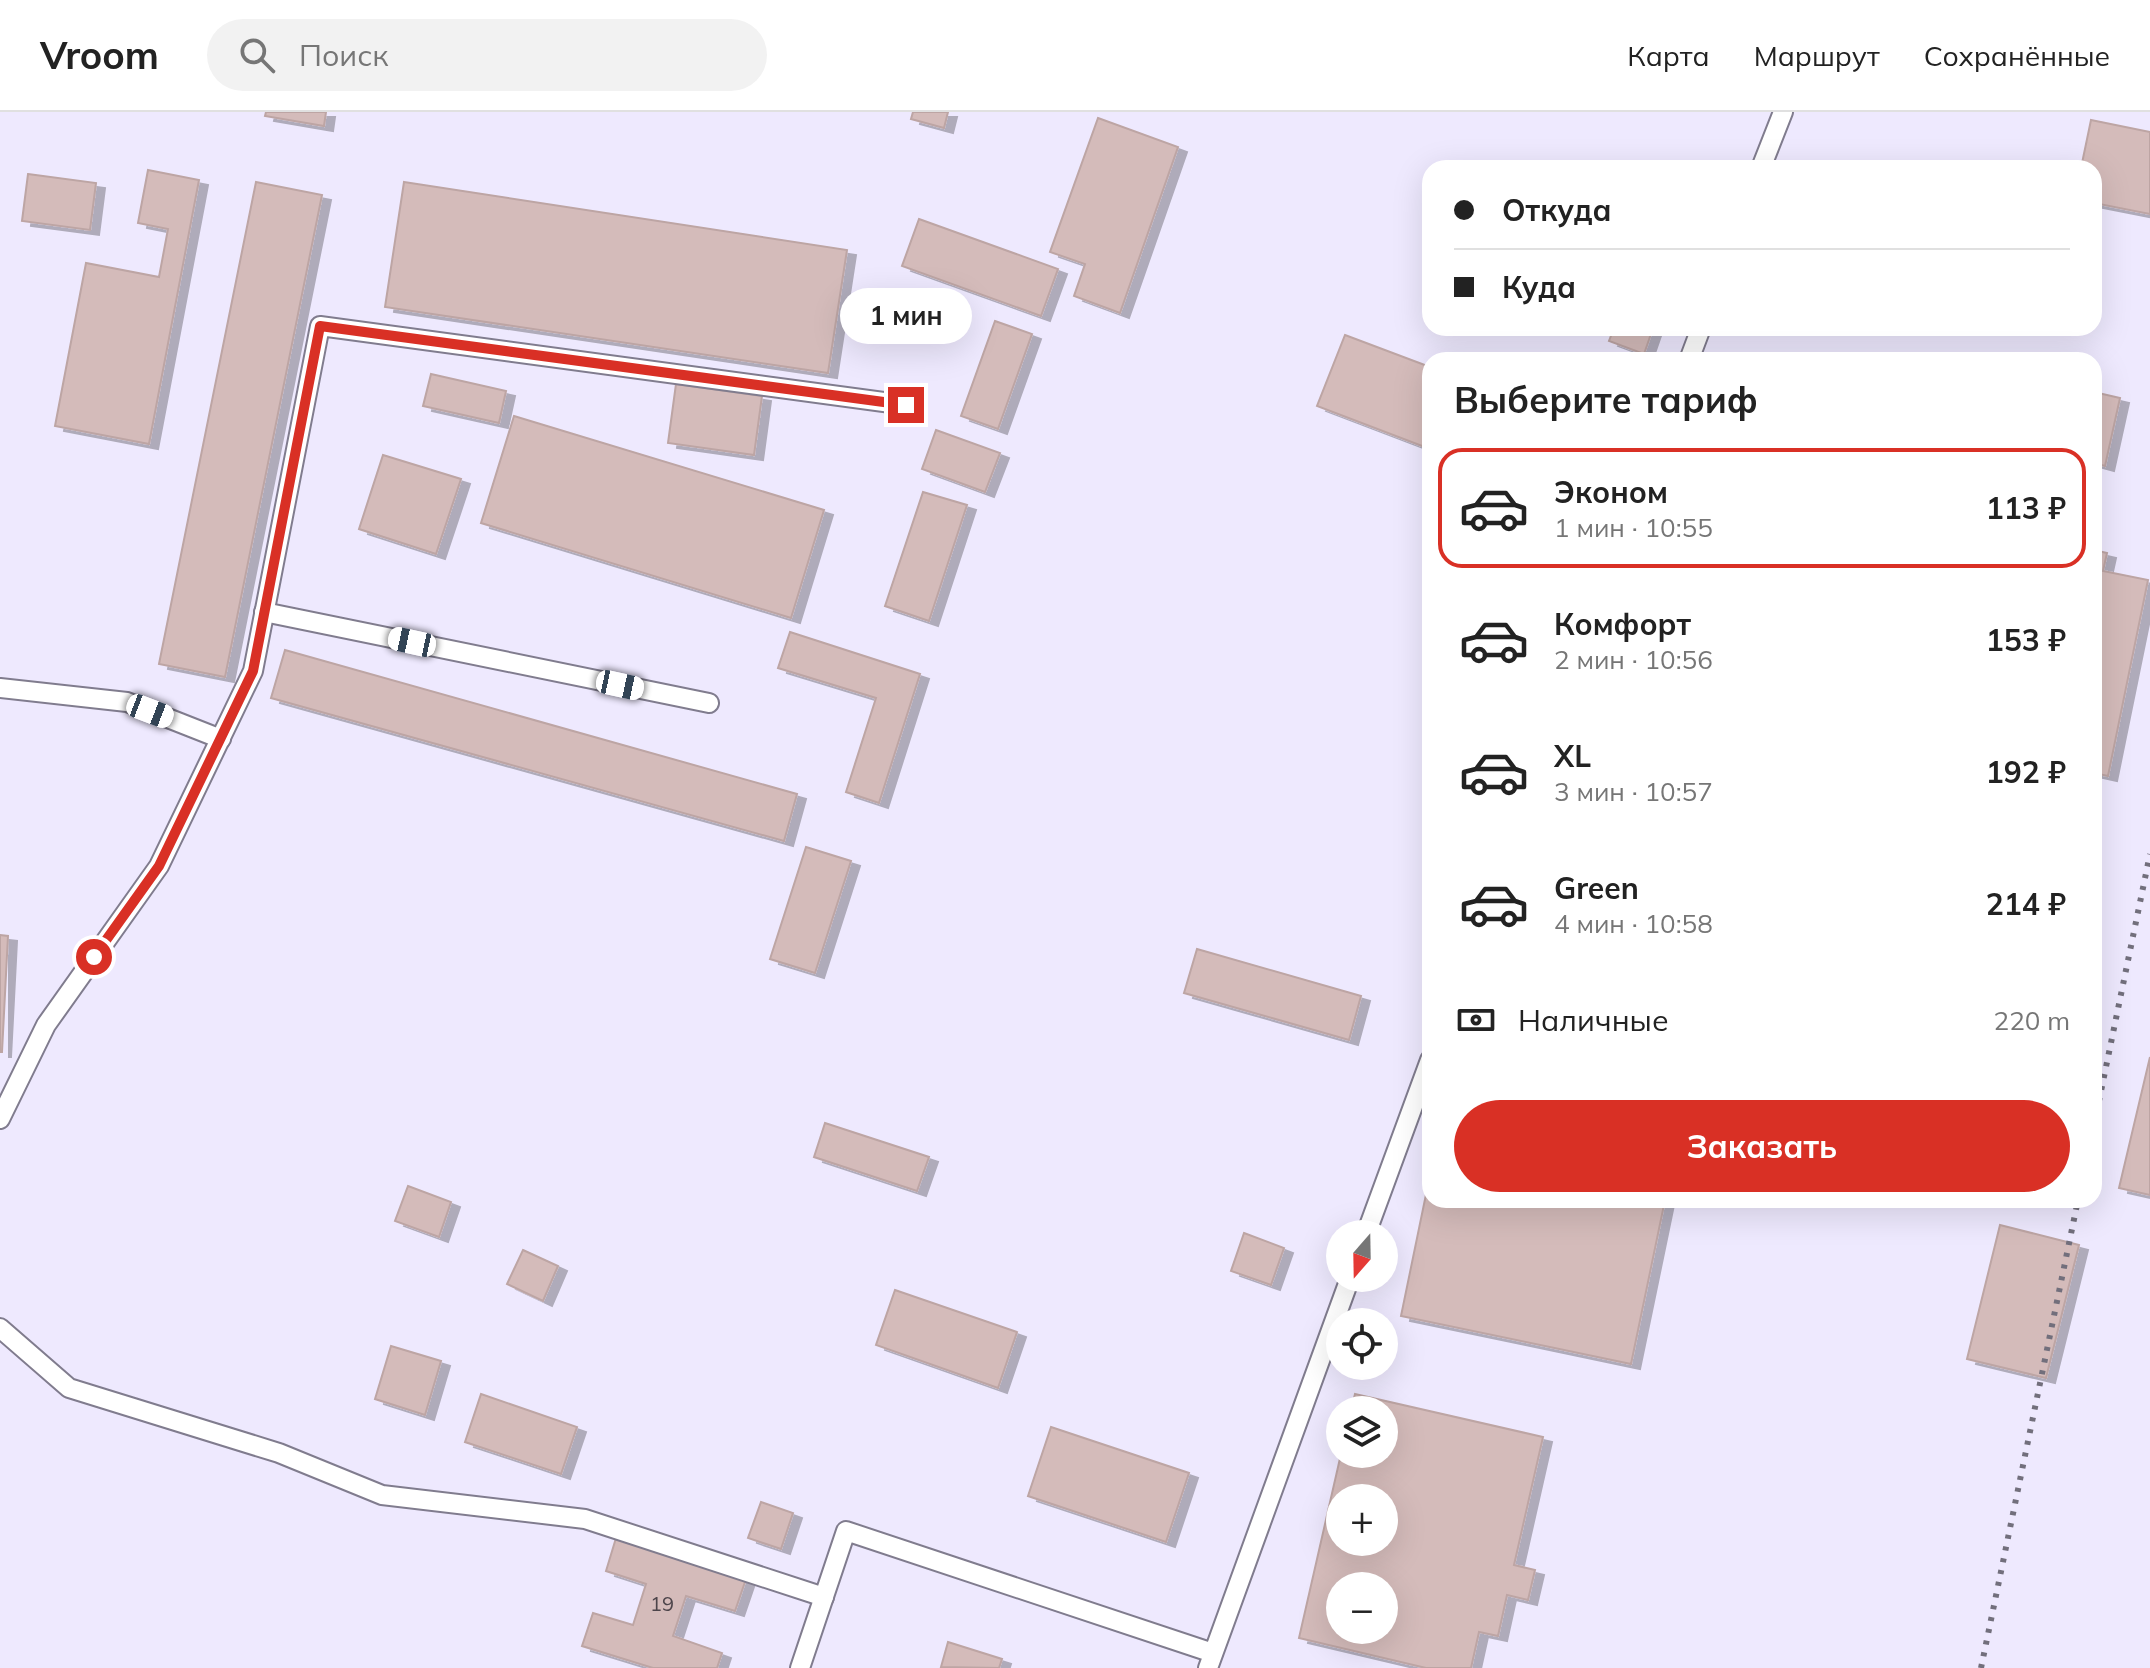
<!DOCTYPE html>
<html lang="ru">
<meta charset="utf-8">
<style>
body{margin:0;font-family:Mulish,sans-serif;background:#f2f2f2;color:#222;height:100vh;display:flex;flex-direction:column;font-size:30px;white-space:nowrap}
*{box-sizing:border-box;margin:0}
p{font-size:26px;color:#767676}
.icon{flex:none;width:44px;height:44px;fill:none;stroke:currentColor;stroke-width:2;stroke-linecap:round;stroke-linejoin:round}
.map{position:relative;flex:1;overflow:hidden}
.side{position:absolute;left:1422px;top:240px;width:680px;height:856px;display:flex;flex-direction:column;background:#fff;border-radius:24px;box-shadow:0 8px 32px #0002}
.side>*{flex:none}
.guide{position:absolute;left:1422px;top:48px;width:680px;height:176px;border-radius:24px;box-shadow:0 8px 32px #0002;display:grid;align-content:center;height:176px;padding:0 32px;background:#fff}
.needle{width:52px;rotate:200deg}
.tools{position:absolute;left:1326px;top:1108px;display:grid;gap:16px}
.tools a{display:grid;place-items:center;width:72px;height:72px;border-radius:50%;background:#fff;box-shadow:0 8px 32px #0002;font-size:40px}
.end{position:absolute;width:36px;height:36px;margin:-18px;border:10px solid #d93025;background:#fff;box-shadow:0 0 0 4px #fff}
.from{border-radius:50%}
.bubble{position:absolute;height:56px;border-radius:28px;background:#fff;box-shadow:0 8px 32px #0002;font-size:26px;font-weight:700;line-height:56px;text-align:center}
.car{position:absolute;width:24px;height:48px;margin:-24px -12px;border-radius:10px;box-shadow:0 0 6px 2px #0007;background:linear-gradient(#fff 24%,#345 0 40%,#fff 0 76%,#345 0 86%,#fff 0)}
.guide b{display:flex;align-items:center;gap:28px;height:76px;font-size:30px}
.guide b+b{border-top:2px solid #e0e0e0}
.guide i{width:20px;height:20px;background:#222}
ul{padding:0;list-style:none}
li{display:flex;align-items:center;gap:24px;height:120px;margin:0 16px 12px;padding:0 16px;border:4px solid transparent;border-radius:24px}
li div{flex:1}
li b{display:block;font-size:30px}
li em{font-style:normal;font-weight:700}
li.current{border-color:#d93025}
li>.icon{width:72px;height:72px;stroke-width:1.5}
h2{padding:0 32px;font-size:36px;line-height:96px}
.pay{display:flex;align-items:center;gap:20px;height:88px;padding:0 32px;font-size:30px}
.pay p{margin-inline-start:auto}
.primary-button{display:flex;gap:16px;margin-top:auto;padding:16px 32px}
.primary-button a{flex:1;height:92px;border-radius:48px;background:#d93025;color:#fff;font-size:32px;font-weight:700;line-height:92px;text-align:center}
header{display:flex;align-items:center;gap:48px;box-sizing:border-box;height:112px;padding:0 40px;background:#fff;border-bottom:2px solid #e0e0e0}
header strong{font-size:38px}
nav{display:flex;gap:44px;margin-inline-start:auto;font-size:28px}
.search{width:560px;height:72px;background:#f2f2f2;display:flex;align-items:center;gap:20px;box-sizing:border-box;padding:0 28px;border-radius:44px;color:#767676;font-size:30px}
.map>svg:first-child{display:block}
.building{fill:#d4bbba;stroke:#bda5a4;stroke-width:2;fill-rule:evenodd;filter:url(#shadow)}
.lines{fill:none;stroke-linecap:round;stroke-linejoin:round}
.lane-casing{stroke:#807c8e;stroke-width:22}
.lane{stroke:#fff;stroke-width:18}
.rail{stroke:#726f7c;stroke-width:6;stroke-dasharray:4 8;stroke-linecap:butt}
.route{stroke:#d93025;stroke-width:10}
.labels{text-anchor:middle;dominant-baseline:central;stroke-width:6;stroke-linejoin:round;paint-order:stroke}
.number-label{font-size:20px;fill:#4c444a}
</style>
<header>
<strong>Vroom</strong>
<div class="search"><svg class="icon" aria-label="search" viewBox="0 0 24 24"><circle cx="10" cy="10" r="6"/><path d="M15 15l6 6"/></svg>Поиск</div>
<nav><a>Карта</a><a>Маршрут</a><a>Сохранённые</a></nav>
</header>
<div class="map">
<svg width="2150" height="1556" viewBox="0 0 2150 1556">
<defs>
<filter id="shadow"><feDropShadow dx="9" dy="5" stdDeviation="0" flood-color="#0004"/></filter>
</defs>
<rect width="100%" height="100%" fill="#eee9fe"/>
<!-- building -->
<g class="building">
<polygon points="266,0 326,0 324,14 265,4"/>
<polygon points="913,0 948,0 944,16 911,7"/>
<polygon points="1098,6 1178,35 1120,201 1074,184 1085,152 1050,140"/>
<polygon points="2091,8 2150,20 2150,102 2094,91 2094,56 2081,56"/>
<polygon points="148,58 199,68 149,332 55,314 86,151 159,165 168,117 138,111"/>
<polygon points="28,62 96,71 90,118 22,109"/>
<polygon points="256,70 322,83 225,565 159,552"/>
<polygon points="404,70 847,138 828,261 385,195"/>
<polygon points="919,107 1058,157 1041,204 902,154"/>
<polygon points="995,209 1032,222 998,317 961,304"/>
<polygon points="1614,216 1653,216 1644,242 1609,229"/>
<polygon points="1345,223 1430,255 1430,337 1317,294"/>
<polygon points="431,262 506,279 499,311 423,294"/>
<polygon points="676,272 762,284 754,343 668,331"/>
<polygon points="2094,280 2120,286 2105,354 2094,351"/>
<polygon points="514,304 824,398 791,506 481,411"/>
<polygon points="936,318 1000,341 985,380 922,357"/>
<polygon points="383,343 461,367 436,442 359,417"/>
<polygon points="923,380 967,393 929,509 885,494"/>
<polygon points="2094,438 2107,441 2103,459 2148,468 2108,664 2094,661"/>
<polygon points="790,520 920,562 879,691 846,680 876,586 778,556"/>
<polygon points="285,538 797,682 784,729 271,586"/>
<polygon points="806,735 851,749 815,861 770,847"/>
<polygon points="0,823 8,824 2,940 0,940"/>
<polygon points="1197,837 1361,884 1349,928 1184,881"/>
<polygon points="2150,945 2150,1083 2119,1076"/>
<polygon points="825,1011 929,1045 917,1079 814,1045"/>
<polygon points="1430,1063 1430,1088 1665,1088 1631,1252 1401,1204"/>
<polygon points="408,1074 451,1090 439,1125 395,1109"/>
<polygon points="2000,1113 2079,1133 2046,1266 1967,1247"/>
<polygon points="1244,1121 1284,1136 1271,1173 1231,1159"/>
<polygon points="523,1138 558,1154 543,1189 507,1172"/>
<polygon points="895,1178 1017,1220 998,1276 876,1233"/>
<polygon points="391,1234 441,1249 425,1303 375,1287"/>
<polygon points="481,1282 577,1315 561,1362 465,1330"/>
<path d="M1355 1282 1543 1325 1514 1453 1535 1458 1528 1488 1507 1483 1498 1524 1479 1520 1471 1556H1426L1299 1526 1341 1342H1384V1298H1351ZM1340 1386H1384V1430H1340ZM1340 1474H1384V1518H1340Z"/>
<polygon points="1051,1315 1189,1361 1166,1430 1028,1384"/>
<polygon points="761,1390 793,1401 781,1437 748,1426"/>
<polygon points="616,1426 746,1467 735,1499 686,1484 673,1524 722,1541 717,1556 653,1556 582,1534 593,1501 633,1513 646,1472 606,1459"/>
<polygon points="948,1530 1002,1547 999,1556 941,1555"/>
</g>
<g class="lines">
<!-- lane casing -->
<g class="lane-casing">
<g id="lane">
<polyline points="1761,56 1783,0"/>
<polyline points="1689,248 1701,216"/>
<polyline points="264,500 709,591"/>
<polyline points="0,576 127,590 221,627"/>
<polyline points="0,1007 46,913 159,754 253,559 320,214 906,293"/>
<polyline points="1366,1122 1430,948"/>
<polyline points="0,1216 69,1276 279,1341 382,1383 585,1407 824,1485"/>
<polyline points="800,1556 846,1419 1213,1541"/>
<polyline points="1208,1556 1350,1166"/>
</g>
</g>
<!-- lane -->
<use href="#lane" class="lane"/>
<!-- rail -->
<g class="rail">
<polyline points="2094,1013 2150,742"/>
<polyline points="1981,1556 2078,1088"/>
</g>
</g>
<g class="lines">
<!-- route -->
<polyline class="route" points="94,845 159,754 253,559 320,214 906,293"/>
</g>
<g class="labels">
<!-- number labels -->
<g class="number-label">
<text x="662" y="1491">19</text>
</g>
</g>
</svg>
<div class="tools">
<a><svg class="needle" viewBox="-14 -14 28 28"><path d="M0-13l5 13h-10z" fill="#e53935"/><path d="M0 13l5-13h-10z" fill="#767676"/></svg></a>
<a><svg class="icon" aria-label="locate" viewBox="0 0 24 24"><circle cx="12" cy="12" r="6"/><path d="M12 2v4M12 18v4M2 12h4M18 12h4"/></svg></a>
<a><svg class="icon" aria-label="layers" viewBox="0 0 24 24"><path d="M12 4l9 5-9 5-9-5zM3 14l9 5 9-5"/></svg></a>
<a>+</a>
<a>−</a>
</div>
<i class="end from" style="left:94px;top:845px"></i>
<i class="end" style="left:906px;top:293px"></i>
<div class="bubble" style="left:840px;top:176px;width:132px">1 мин</div>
<i class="car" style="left:412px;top:530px;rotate:282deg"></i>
<i class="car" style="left:620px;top:573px;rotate:102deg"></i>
<i class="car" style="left:150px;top:599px;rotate:111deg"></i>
<div class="guide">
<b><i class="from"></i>Откуда</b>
<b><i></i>Куда</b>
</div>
<section class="side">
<h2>Выберите тариф</h2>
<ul>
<li class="current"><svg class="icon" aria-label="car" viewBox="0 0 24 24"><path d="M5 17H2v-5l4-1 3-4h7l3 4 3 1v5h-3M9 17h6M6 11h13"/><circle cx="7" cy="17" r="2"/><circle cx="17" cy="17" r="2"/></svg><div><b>Эконом</b><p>1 мин · 10:55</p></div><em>113 ₽</em></li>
<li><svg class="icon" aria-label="car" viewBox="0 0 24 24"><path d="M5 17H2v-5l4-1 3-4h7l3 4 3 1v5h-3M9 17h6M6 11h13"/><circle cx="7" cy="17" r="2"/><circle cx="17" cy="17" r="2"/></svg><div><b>Комфорт</b><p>2 мин · 10:56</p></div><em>153 ₽</em></li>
<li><svg class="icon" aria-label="car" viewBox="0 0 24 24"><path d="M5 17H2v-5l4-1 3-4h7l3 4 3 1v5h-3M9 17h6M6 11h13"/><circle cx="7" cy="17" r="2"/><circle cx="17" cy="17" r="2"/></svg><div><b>XL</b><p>3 мин · 10:57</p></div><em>192 ₽</em></li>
<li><svg class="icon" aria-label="car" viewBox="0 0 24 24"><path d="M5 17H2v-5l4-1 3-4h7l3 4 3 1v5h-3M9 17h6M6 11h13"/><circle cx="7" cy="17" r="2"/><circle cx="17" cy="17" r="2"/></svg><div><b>Green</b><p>4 мин · 10:58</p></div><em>214 ₽</em></li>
</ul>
<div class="pay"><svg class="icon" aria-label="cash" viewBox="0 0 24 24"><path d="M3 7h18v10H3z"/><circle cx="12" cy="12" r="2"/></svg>Наличные<p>220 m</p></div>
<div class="primary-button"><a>Заказать</a></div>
</section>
</div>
